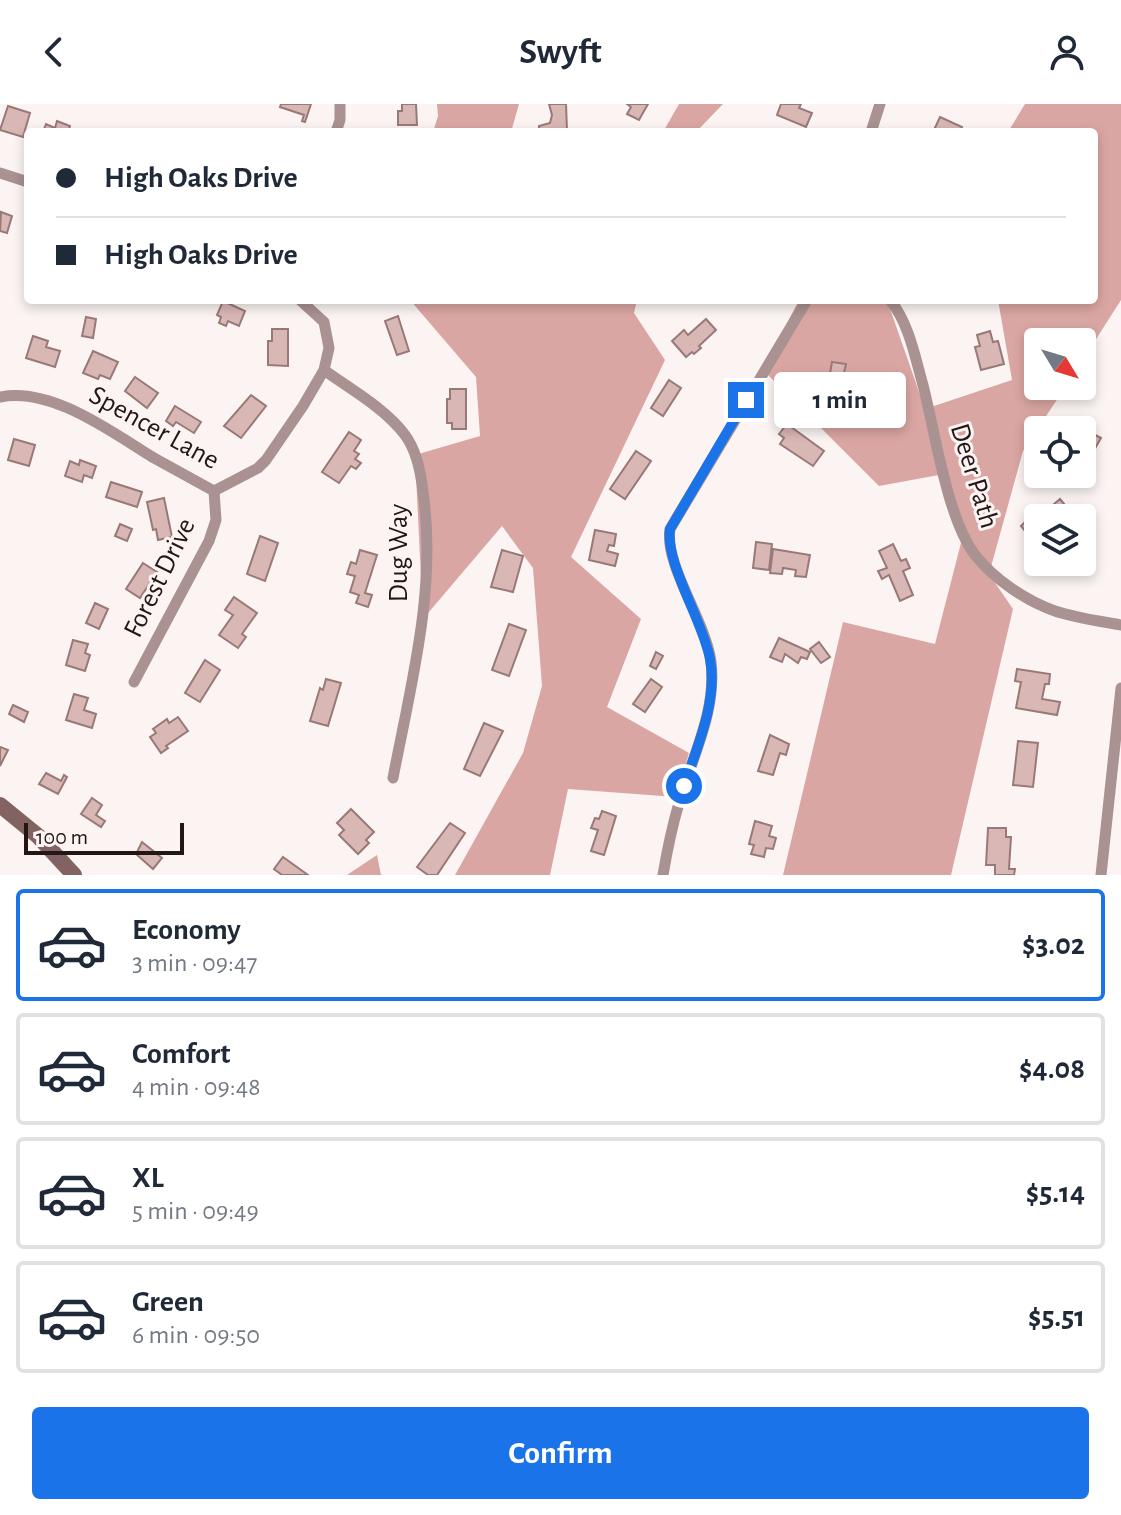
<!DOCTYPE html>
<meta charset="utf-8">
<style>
body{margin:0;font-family:"Alegreya Sans",sans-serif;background:#f2f2f3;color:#1f2937;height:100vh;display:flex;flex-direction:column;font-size:30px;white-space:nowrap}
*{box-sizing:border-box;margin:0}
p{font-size:26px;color:#747a83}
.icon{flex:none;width:44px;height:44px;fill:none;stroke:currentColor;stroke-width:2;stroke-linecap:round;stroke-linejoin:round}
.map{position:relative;height:771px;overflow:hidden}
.details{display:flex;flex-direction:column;background:#fff;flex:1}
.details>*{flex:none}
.hud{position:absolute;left:24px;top:24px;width:1074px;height:176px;border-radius:8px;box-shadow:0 4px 12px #0003;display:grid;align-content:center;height:176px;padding:0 32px;background:#fff}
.needle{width:52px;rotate:128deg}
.tools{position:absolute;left:1024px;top:224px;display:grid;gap:16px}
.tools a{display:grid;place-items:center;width:72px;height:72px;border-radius:8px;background:#fff;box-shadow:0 4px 12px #0003;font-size:40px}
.scale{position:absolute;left:24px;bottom:20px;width:160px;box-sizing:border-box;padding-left:8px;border:4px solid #231716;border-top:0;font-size:22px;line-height:28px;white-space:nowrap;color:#231716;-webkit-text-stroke:6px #fbf4f3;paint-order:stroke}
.end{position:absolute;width:36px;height:36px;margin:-18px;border:10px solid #1a73e8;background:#fff;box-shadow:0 0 0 4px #fff}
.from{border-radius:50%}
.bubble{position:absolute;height:56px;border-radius:8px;background:#fff;box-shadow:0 4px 12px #0003;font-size:26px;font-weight:700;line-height:56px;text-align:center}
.hud b{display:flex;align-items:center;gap:28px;height:76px;font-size:30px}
.hud b+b{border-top:2px solid #e0e1e3}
.hud i{width:20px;height:20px;background:#1f2937}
ul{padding:14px 0 0;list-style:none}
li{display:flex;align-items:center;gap:24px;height:112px;margin:0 16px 12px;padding:0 16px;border:4px solid #e0e1e3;border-radius:8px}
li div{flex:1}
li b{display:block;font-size:30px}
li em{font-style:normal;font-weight:700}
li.current{border-color:#1a73e8}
li>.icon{width:72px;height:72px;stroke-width:1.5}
.action{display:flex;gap:16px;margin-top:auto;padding:16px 32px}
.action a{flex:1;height:92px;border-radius:8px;background:#1a73e8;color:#fff;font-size:32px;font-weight:700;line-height:92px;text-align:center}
header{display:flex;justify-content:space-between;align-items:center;height:104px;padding:0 32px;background:#fff;font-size:36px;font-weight:700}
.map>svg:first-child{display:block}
.forest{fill:#daa6a3}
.building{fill:#d9b7b5;stroke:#997977;stroke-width:2}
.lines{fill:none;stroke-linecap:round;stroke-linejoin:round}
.minor{stroke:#a99291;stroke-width:11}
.secondary{stroke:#836361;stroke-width:16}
.route{stroke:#1a73e8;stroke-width:10}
.labels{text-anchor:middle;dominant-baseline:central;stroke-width:6;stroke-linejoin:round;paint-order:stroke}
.street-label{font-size:28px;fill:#231716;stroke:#fbf4f3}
</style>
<header><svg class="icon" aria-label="back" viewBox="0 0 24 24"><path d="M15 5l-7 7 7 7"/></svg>Swyft<svg class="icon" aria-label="person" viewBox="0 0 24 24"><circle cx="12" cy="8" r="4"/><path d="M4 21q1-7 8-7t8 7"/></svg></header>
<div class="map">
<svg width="1121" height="771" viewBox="0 0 1121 771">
<rect width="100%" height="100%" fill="#fbf4f3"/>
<!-- forest -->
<g class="forest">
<polygon points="437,0 519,0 511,28 433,28 438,12"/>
<polygon points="679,0 723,0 696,28 663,28"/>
<polygon points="1025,0 1121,0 1121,196 1082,257 1082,238 1038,238 1038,282 1066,282 1023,347 989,470 1013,505 951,771 783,771 843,518 935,540 962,435 939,371 879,382 763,266 799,196 885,196 888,199 925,305 1012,276 998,196 1094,196 1094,28 1008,28"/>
<polygon points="410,196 637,196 634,209 665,256 571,453 641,515 607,603 689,649 676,693 568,685 550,771 455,771 523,649 542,582 533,464 502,422 423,515 415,351 480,332 476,273"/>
<polygon points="377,751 381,771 347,771"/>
</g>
<!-- building -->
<g class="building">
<polygon points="281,0 311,0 305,18 302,17 304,11 280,3"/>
<polygon points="402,0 416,0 417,21 398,21 398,7 402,7"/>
<polygon points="549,0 566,0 567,26 539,28 539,22 550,19 552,11"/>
<polygon points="627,0 648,0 639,16 627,10 631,3"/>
<polygon points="781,0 801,0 799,4 812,9 806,23 777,11"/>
<polygon points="8,2 30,9 23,33 0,26"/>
<polygon points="940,13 962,23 960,28 933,28"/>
<polygon points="57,17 70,22 68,28 43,28 46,20 55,24"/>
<polygon points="1,108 12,112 7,129 0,127"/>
<polygon points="223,197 245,207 239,222 228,217 226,222 219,219 221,213 217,211"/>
<polygon points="398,212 409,247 397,251 385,217"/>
<polygon points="86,213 96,215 93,234 82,232"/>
<polygon points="706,215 716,226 699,242 701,244 694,250 692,248 686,253 672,237 684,226 688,231"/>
<polygon points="272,225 288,225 288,262 268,261 268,237 272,237"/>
<polygon points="990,227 993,238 998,237 1004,260 981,266 975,243 980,242 977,231"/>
<polygon points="33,232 48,237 46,243 60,247 55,263 26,254"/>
<polygon points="93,247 118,258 110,275 100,271 98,275 83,269"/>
<polygon points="832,258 846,260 842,278 853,282 836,309 819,298 820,289 832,277 829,275"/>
<polygon points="135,273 158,289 147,304 125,287"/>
<polygon points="669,276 681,284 663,312 651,304"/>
<polygon points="450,285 466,285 466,325 452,325 452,319 447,319 447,295 450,295"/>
<polygon points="251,291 266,302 241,334 224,322"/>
<polygon points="175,302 201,318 194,329 176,318 173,322 166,317"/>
<polygon points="787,320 824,347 813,362 780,340 784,334 779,330"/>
<polygon points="1074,320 1101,334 1093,348 1089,345 1082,358 1082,326 1071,326"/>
<polygon points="349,328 361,336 354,347 359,350 355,355 361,359 356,365 351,362 339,379 322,368"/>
<polygon points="14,335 35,341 29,362 8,356"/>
<polygon points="636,347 651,357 625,395 610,385"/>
<polygon points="80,356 96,362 92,374 84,371 82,378 65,372 70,357 79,361"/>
<polygon points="111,378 142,388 137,403 106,393"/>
<polygon points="164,394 172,433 158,436 156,425 153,426 147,398"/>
<polygon points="1060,395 1074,412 1071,414 1038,414 1038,436 1035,439 1021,422 1029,414 1033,418"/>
<polygon points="120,420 132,425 127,437 115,432"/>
<polygon points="595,426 616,430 614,442 609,441 607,447 618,450 615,462 589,456"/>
<polygon points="260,432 278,439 265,477 247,470"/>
<polygon points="756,438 772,440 769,466 753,464"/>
<polygon points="893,440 901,457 906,455 910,464 903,467 913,491 900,497 889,471 882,475 878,467 887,464 879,447"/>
<polygon points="773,445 810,451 806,473 795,472 796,466 783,464 782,470 770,469"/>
<polygon points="360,446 377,451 365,489 372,491 368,503 356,499 359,491 350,488 355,472 347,470 351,458 356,460"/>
<polygon points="502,446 523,452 513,488 491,483"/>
<polygon points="143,459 157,468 140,494 126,485"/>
<polygon points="234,493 257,509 242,530 246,533 238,544 219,531 233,511 225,506"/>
<polygon points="95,499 108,505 99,525 86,519"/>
<polygon points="509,520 526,526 509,572 492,566"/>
<polygon points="779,534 810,548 807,555 801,553 798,559 785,550 782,558 770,553"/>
<polygon points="73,536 88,540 85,549 90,551 85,567 66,561"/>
<polygon points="819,538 830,553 821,559 810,545"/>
<polygon points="656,548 663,552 656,565 650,562"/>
<polygon points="205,556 220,566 200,598 185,589"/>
<polygon points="1017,565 1050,570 1049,580 1045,580 1042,595 1060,598 1057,611 1016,604 1021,578 1015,577"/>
<polygon points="326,575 341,579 328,622 310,617 320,584 323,586"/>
<polygon points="651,575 662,583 645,608 633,600"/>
<polygon points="74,590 88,594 84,606 96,610 92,624 66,616"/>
<polygon points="13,601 28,608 24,618 9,610"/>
<polygon points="178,613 188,627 166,642 168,644 161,649 150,633 156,629 153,625 167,615 169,619"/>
<polygon points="484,619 503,627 480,672 464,665"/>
<polygon points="770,631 789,640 786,651 780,649 773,671 758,667"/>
<polygon points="1018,637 1038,639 1033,683 1013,681"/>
<polygon points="0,643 8,646 0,662"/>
<polygon points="46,669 61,677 64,671 67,673 58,690 39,680"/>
<polygon points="92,694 102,701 96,711 105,717 101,723 81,710"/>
<polygon points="351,705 374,728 366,736 369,739 358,750 339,731 344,726 337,719"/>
<polygon points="602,707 616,712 604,751 591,747 598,726 591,724 595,714 599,715"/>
<polygon points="755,717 772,722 769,732 776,734 773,745 766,744 764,753 751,750 754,741 749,740"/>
<polygon points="450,719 465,729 437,771 428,771 417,763"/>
<polygon points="988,724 1006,724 1006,733 1011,733 1009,765 1015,765 1014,771 995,771 995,761 986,761"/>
<polygon points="142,738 162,754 153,765 136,750"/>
<polygon points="283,753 308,771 282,771 274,765"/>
</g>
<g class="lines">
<!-- minor -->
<g class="minor">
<polyline points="336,28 340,16 340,0"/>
<polyline points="871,28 880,0"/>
<polyline points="0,69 28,78"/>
<path d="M890 196C909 219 915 253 923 281 935 328 947 414 975 451 994 475 1026 497 1055 507 1076 514 1099 517 1121 521"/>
<path d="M324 266C350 285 385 304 405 331 417 347 421 369 423 388 437 484 411 580 393 674"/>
<path d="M0 293C51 282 113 329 154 354 174 365 194 376 214 387L258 364 266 356 303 302 324 266 329 244 324 218 300 196"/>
<polyline points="134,578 209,437 216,416 214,387"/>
<path d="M663 771C667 747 672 723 679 699 692 654 717 606 711 558 706 517 664 461 670 425L807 196"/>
<polyline points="1101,771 1121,584"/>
</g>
<!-- secondary -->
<polyline class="secondary" points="0,701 38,732 74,771"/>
</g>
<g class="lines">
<!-- route -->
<path class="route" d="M684 682C697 643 718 597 710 555 703 517 665 459 670 425L746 296"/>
</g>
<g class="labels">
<!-- street labels -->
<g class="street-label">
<text transform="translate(154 324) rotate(29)">Spencer Lane</text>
<text transform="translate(974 372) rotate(73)">Deer Path</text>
<text transform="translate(399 449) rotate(-90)">Dug Way</text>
<text transform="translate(160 474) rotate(-64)">Forest Drive</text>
</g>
</g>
</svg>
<div class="tools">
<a><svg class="needle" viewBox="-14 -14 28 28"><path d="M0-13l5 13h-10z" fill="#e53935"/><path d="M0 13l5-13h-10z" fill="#747a83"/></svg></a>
<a><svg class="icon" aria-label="locate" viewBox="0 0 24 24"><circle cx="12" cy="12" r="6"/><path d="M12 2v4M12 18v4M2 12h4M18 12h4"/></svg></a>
<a><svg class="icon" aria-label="layers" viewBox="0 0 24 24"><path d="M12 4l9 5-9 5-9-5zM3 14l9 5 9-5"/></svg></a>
</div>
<div class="scale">100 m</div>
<i class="end from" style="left:684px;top:682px"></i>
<i class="end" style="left:746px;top:296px"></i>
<div class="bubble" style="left:774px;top:268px;width:132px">1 min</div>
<div class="hud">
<b><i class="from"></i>High Oaks Drive</b>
<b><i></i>High Oaks Drive</b>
</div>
</div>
<section class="details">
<ul>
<li class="current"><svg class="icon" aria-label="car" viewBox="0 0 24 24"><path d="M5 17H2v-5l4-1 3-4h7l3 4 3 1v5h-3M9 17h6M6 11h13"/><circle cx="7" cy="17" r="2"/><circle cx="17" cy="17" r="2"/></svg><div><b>Economy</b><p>3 min · 09:47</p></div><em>$3.02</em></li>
<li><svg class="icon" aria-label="car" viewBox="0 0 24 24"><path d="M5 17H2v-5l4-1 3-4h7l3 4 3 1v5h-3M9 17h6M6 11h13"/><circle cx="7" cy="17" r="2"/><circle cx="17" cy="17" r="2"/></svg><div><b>Comfort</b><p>4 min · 09:48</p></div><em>$4.08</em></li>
<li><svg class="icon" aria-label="car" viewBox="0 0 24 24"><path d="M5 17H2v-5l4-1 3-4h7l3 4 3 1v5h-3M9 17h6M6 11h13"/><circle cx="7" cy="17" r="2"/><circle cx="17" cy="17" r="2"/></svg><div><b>XL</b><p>5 min · 09:49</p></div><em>$5.14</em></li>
<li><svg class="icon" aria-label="car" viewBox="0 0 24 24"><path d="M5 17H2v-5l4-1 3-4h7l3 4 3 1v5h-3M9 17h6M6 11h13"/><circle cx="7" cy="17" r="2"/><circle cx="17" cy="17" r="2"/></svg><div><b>Green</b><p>6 min · 09:50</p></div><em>$5.51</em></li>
</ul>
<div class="action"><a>Confirm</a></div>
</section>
